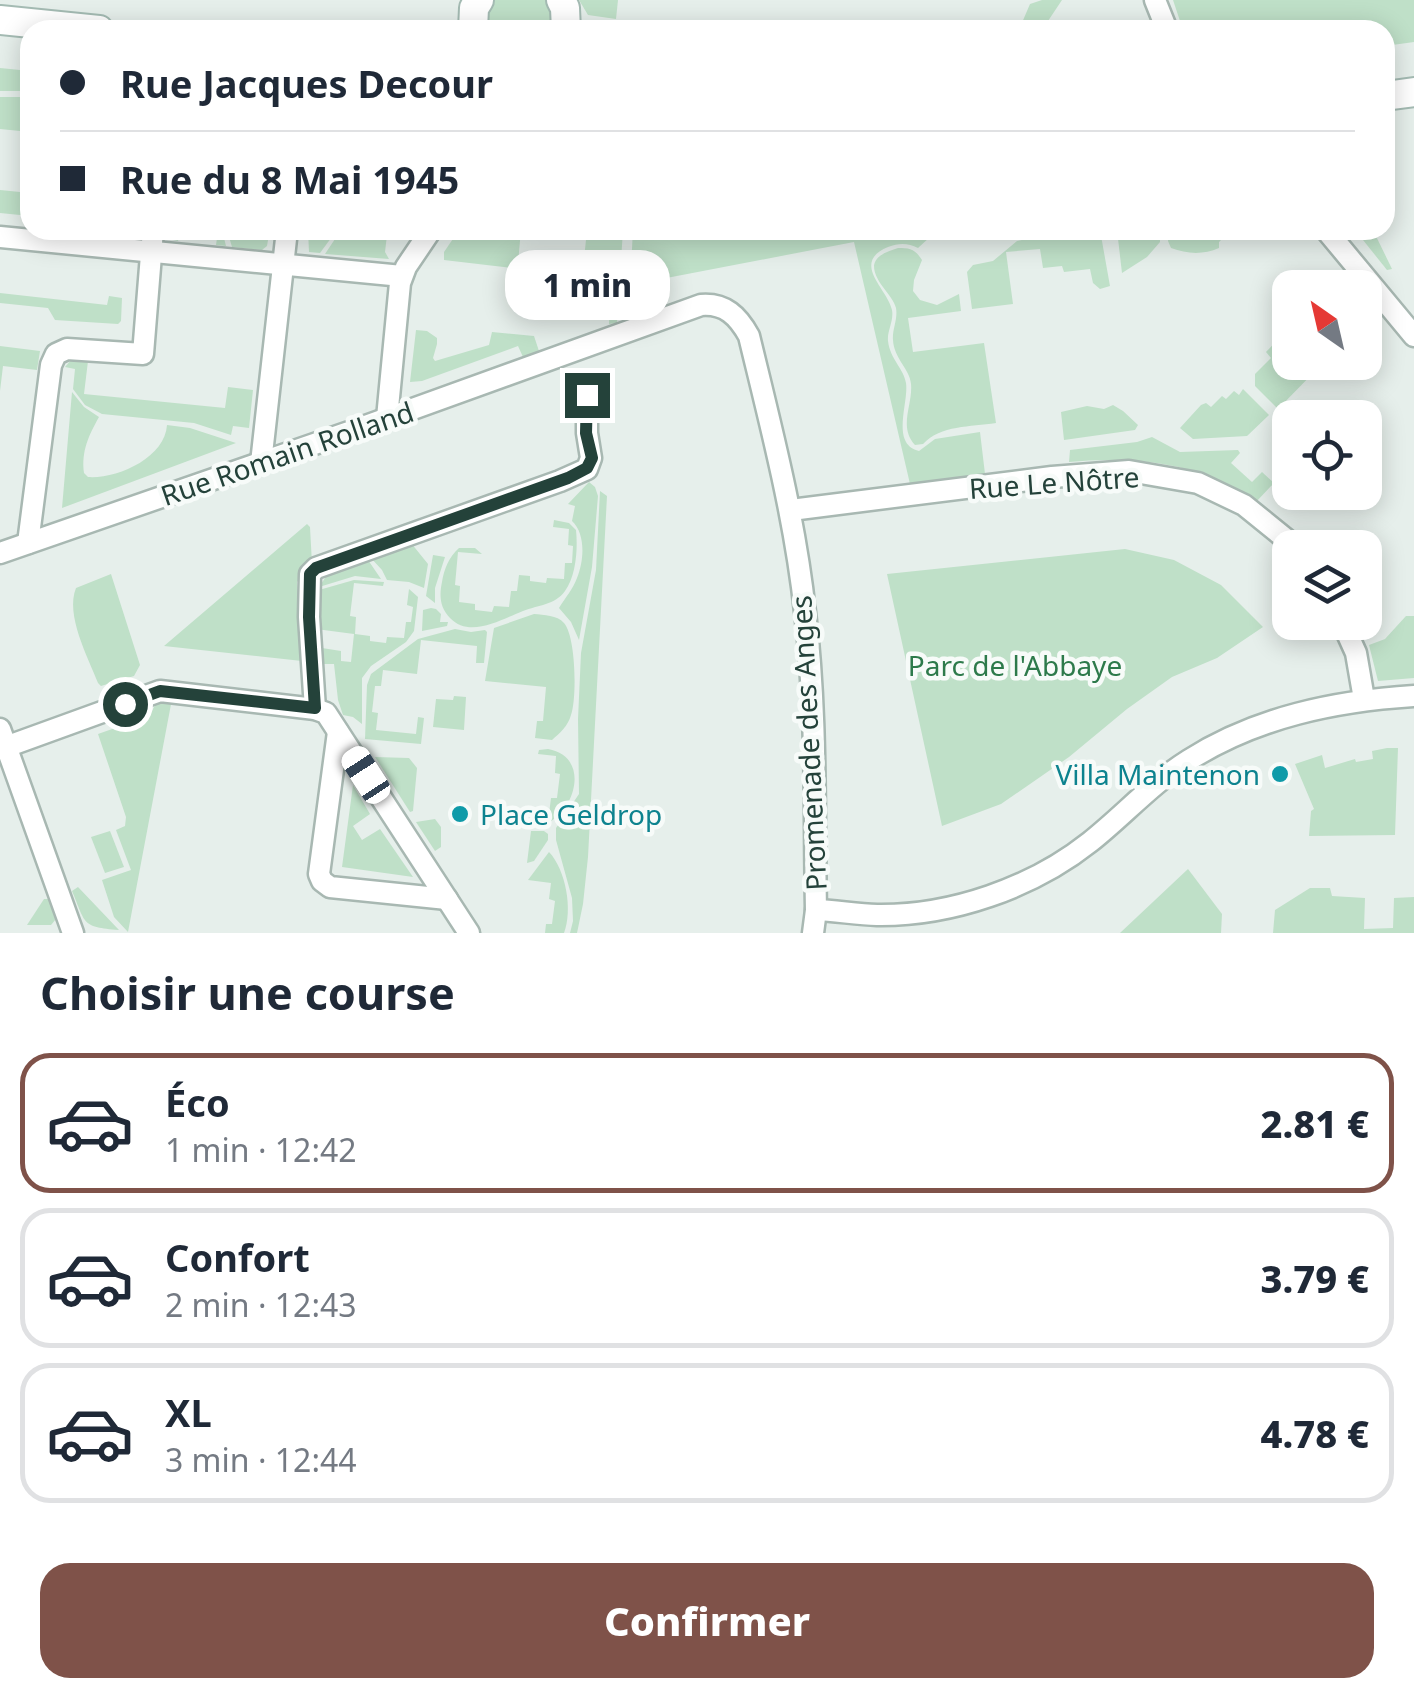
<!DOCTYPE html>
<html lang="fr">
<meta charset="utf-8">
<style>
body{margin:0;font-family:"Noto Sans",sans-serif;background:#f6f6f7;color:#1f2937;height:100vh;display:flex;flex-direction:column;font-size:38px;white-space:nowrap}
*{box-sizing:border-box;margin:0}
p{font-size:32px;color:#747a83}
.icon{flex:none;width:55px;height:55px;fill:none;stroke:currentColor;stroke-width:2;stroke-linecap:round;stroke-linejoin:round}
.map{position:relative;height:933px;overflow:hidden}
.drawer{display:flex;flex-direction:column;background:#fff;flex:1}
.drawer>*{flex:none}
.guide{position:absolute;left:20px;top:20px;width:1375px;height:220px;border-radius:30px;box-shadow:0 5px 25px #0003;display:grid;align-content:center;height:220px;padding:0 40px;background:#fff}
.needle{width:65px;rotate:326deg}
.tools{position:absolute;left:1272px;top:270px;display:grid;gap:20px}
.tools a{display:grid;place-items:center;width:110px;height:110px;border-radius:20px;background:#fff;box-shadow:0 5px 25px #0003;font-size:50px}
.end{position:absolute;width:45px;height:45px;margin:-22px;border:12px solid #24423a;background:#fff;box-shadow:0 0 0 5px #fff}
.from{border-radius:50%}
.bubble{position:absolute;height:70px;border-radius:30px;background:#fff;box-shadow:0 5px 25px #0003;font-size:32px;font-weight:800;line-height:70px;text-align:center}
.car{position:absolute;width:30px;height:60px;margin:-30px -15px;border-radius:12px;box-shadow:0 0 8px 2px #0007;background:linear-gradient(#fff 24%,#345 0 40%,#fff 0 76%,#345 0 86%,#fff 0)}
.guide b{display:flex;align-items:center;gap:35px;height:95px;font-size:38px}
.guide b+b{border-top:2px solid #e0e1e3}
.guide i{width:25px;height:25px;background:#1f2937}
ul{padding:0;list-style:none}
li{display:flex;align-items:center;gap:30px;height:140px;margin:0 20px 15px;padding:0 20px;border:5px solid #e0e1e3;border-radius:30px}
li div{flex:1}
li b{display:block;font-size:38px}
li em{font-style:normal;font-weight:800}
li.selected{border-color:#7f5249}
li>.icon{width:90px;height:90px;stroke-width:1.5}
h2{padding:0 40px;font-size:45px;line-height:120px}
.button{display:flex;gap:20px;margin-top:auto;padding:20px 40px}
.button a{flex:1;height:115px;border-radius:30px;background:#7f5249;color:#fff;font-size:40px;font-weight:800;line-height:115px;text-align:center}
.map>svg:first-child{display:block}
.green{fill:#bfe0c8}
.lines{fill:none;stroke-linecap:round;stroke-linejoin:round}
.street-casing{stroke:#a8b8b2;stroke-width:25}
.secondary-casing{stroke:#a4bbb3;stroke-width:32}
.street{stroke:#fff;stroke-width:20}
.secondary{stroke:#fff;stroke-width:28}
.route{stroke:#24423a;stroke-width:12}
.culture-dot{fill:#0f9aa8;stroke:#f7fbf9;stroke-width:4}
.labels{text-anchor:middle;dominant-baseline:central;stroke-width:9;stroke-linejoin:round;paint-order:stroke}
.street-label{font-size:28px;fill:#24423a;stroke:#f7fbf9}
.park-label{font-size:28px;fill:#2d7a4b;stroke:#f7fbf9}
.culture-label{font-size:28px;fill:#0d838f;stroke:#f7fbf9;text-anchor:end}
</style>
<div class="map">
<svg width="1414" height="933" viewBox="0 0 1414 933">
<rect width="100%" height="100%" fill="#e6efeb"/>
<!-- green -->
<g class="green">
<polygon points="490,0 550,0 557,30 483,30"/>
<polygon points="579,0 618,0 616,19 588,15"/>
<polygon points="1042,0 1062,0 1042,30 1010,30 1011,25 1021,25 1030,4"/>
<polygon points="1173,0 1414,0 1414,42 1385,46 1385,30 1183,30"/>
<polygon points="0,68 30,71 30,91 0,91"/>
<polygon points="0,97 30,97 30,132 0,129"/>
<polygon points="0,190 30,193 30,216 0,213"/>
<polygon points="222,230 226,246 216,245 217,238 180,233 178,241 173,240 167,231"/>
<polygon points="227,230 236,230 236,236 268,240 267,246 262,250 232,247"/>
<polygon points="308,230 337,230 320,253 309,252"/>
<polygon points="341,230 359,230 387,235 385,252 389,259 325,254"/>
<polygon points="459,230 521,230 518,263 513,268 444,260 444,252"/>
<polygon points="587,230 623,230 617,323 609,324 610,300 580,298"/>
<path d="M633 230H931L930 237 918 248C908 243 899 243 888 247 850 263 888 289 892 310 894 321 887 331 888 341 890 359 904 369 906 383 909 403 890 444 919 451L935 439 980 432 985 474 910 484 854 242 630 285Z"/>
<polygon points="1071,230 1100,230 1110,286 1100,289 1093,283 1090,269 1064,272 1062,266 1043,268 1040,249 1006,252 1013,304 972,309 967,272 973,265 993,261 1017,241"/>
<polygon points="1117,230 1160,230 1160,242 1147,257 1122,273"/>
<path d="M1169 230H1231L1219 242V248C1203 255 1187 254 1171 248L1168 241Z"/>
<polygon points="1355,230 1373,230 1392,269 1387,270"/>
<path d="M898 248C910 248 915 249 922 260L914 280 913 291 920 300 937 305 959 294 961 311 908 318 913 352 984 343 996 423C970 427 941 425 923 444L915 445C898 427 913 405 911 384 910 369 894 359 893 340 892 330 898 319 896 308 892 294 874 282 874 266 875 255 889 251 898 248Z"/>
<polygon points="0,293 107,305 109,296 122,298 121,321 118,324 55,320 48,308 0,303"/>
<polygon points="416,330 427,331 437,338 437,344 433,358 435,361 489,345 492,332 534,336 539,351 523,357 518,346 422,381 410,382"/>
<polygon points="1284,333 1290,339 1290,362 1323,363 1278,409 1255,386 1255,374 1271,358 1266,352"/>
<polygon points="0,346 40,351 37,370 3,366 0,391"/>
<polygon points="71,360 88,361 84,394 225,408 228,387 253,390 249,428 233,426 231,435 194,423 102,414 85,405 73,389 75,369 65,367"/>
<polygon points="1243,389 1269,415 1247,436 1193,439 1180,428 1201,405 1206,403 1211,407 1222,396 1226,399 1234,391 1239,395"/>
<path d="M72 392 84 407 99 417C89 435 81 451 84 473L88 477C117 479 165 458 167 425L190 428 236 443 62 508Z"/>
<polygon points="1113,405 1123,411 1138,425 1135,430 1064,440 1061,412 1087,406 1104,409"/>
<path d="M1152 437 1180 452 1238 450 1240 453 1231 463 1252 482 1262 472 1274 483 1256 502C1204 462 1132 456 1069 462L1070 450 1137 442Z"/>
<path d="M589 482 595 487 598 496 592 567 579 640 571 622 559 608C565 598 573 589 577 578 584 561 586 534 572 521L575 506 568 504Z"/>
<polygon points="600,491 607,496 588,857 583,904 577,933 570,933 573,921 572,898 556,840 556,828 579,794 578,719 581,653 596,570"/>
<path d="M554 520 569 523 576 530C578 549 576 576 565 591 555 605 538 605 523 611 502 619 470 639 450 618 440 608 439 596 442 582 444 569 449 557 459 548H475L482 554 458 552 455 585 460 586 459 602 475 604V610L492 612 494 606 509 607 511 591H517L519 575 530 576V581L546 583 547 578 564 579 565 563H572L573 546 568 545 569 529 553 527Z"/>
<polygon points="307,524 310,527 312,564 297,582 302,661 164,646"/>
<polygon points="411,543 428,564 424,588 409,582 387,580 382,570 371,558"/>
<polygon points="1125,549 1174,560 1221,585 1263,627 1217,658 1172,677 1127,709 1069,757 1001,804 942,826 887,574"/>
<polygon points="433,555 445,557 435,588 435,603 426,596"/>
<polygon points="368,560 381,579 355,576 319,587 327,575"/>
<path d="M111 574 140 665 134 676 101 686 98 683C88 657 65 615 76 588Z"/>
<polygon points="354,580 384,582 383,586 354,583 350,616 356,617 355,634 370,636 370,641 386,643 387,637 404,638 406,622 411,622 413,607 407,605 409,589 418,597 414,631 406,642 371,666 362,678 362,724 353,717 343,715 338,700 334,664 322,664 322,648 341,651 341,661 351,662 354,634 316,629 319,590"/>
<polygon points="431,608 436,609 441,614 440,622 448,622 447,626 422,631 423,610"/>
<path d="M534 614C544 615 557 615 564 623 576 637 577 698 571 715 568 726 560 733 552 740L535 738 537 721H543L546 687 485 681 494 628Z"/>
<polygon points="1406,616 1414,616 1414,678 1378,681 1369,645 1385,639"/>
<polygon points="455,629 471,632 485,630 487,632 484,663 476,663 477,646 421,640 417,674 383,670 381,686 375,686 372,712 378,713 376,730 416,734 418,717 424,718 421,744 365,739 367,685 371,674 418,639"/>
<polygon points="454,696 466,697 464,730 433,727 436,699 453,700"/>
<polygon points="172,699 128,932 114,917 102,880 131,870 116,830 125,826 126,817 98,734 149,716 158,700"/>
<polygon points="1387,748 1398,748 1395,835 1309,836 1311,811 1314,809 1295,764 1322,755 1325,768 1355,759 1356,762 1373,759 1372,751"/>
<path d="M548 749C588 756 578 805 550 822L546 821 549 814 551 798H557L560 774 555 773 556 756 538 754 539 750Z"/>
<polygon points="375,757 409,758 417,768 413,811 410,812"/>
<polygon points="353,785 370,814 353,826 362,840 380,829 413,877 342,867"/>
<polygon points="435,819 441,827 441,847 435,851 416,822"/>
<polygon points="110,831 124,867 105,873 91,837"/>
<polygon points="531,831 544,831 548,834 548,840 534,861 527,863"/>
<path d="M549 852C566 870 573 910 564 933H545L546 924H552L555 901 549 899 551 883 528 880Z"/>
<polygon points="1188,869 1222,914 1221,933 1120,933"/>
<path d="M78 887 119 930C81 927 86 924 72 891Z"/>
<polygon points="1310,888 1330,888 1332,896 1365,898 1364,929 1393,928 1394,898 1414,897 1414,933 1273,933 1275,910"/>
<polygon points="44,899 50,899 56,919 51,925 27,925"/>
</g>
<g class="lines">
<!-- street casing -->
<g class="street-casing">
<g id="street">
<polyline points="1155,0 1167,30"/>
<polyline points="1326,230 1414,336"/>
<polyline points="0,237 402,276"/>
<polyline points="387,418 400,283 406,267 431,230"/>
<polyline points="261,463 287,230"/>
<polyline points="791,510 1052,477 1129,471 1198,483 1244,505 1297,548"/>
<polyline points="28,543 51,365 56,354 67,349 143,354 153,230"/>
<path d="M0 553 349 432 701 305C725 303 738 316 749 336 771 427 795 518 805 612 817 711 814 811 816 910L813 933"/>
<polyline points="1342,622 1356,653 1364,699"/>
<polyline points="315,709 309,617 310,574 316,568 560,481 587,469 591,458 587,433 587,395"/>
<polyline points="0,729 73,933"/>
<polyline points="338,732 319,874 322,881 330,887 447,899"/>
<polyline points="0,749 160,691 315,709 326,713 469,933"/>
<path d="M816 910C836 911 856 914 877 915 951 916 1032 888 1090 842 1123 816 1152 783 1189 760 1257 717 1335 701 1414 696"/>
</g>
</g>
<!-- secondary casing -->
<g class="secondary-casing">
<g id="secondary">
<polyline points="561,0 565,8 566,30"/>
<polyline points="0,20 99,30"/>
<polyline points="473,30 474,8 479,0"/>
<polyline points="1385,96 1414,92"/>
</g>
</g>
<!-- street -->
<use href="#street" class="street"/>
<!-- secondary -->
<use href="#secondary" class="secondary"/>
</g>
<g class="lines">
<!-- route -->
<polyline class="route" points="125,704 160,691 315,708 309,617 310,574 316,568 568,478 587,468 592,458 586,433 587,395"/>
</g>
<!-- markers -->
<g class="culture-dot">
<circle cx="1280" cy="774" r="10"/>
<circle cx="460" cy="814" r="10"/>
</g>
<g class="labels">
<!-- street labels -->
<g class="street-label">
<text transform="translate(287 453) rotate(-19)">Rue Romain Rolland</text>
<text transform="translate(1054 482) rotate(-4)">Rue Le Nôtre</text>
<text transform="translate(808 743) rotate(-93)">Promenade des Anges</text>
</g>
<!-- park labels -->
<g class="park-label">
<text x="1015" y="665">Parc de l'Abbaye</text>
</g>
<!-- culture labels -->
<g class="culture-label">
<text x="1260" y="774">Villa Maintenon</text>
<text x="480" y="814" text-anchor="start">Place Geldrop</text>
</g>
</g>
</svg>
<div class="tools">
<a><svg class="needle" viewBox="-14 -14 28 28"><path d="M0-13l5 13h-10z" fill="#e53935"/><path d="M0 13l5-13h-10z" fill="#747a83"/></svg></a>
<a><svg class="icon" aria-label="locate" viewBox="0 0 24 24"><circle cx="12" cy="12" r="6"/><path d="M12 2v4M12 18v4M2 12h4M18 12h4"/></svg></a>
<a><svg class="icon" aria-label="layers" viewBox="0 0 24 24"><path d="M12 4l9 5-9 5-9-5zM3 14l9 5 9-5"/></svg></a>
</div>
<i class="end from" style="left:125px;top:704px"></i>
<i class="end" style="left:587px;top:395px"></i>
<div class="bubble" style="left:505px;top:250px;width:165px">1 min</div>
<i class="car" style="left:366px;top:775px;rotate:327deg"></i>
<div class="guide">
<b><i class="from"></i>Rue Jacques Decour</b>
<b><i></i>Rue du 8 Mai 1945</b>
</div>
</div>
<section class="drawer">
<h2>Choisir une course</h2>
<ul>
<li class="selected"><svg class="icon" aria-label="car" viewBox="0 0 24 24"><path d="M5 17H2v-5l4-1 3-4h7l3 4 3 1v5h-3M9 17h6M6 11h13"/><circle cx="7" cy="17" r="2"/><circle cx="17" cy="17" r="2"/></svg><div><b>Éco</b><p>1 min · 12:42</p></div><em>2.81 €</em></li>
<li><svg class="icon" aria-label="car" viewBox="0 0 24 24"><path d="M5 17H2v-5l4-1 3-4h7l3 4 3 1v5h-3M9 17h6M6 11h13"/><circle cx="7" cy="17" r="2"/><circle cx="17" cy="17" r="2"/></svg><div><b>Confort</b><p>2 min · 12:43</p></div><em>3.79 €</em></li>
<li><svg class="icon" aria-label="car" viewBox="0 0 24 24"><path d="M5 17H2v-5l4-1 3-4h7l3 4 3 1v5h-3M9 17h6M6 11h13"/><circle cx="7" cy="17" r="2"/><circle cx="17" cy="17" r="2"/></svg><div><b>XL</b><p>3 min · 12:44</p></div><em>4.78 €</em></li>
</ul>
<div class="button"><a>Confirmer</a></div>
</section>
